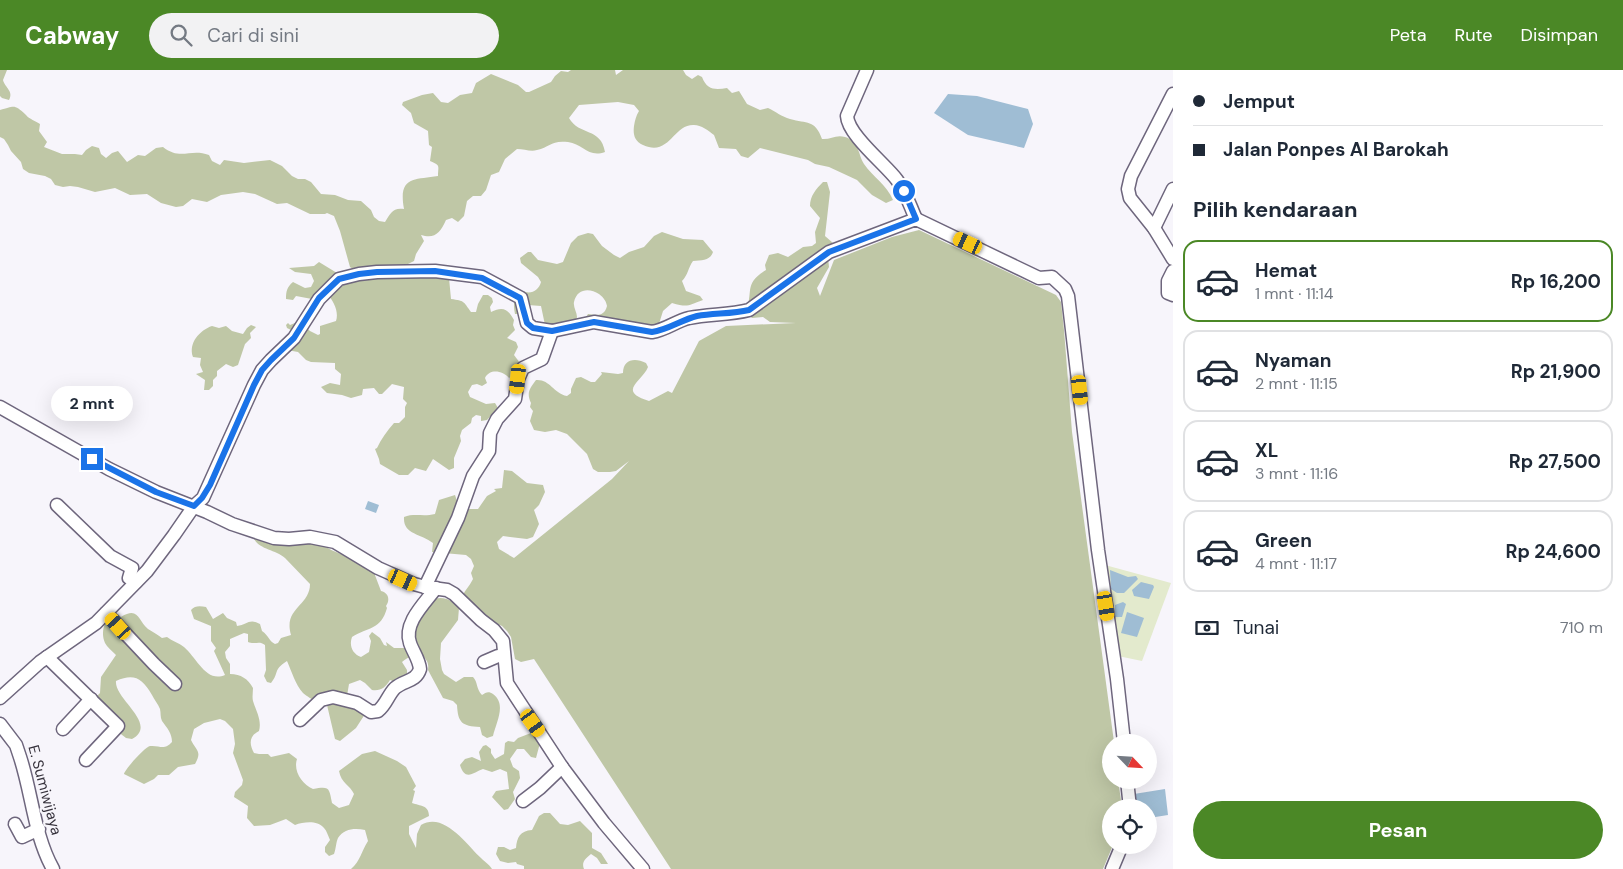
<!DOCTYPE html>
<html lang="id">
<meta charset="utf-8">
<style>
body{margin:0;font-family:"DM Sans",sans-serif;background:#f2f2f3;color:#1f2937;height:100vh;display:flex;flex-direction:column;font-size:19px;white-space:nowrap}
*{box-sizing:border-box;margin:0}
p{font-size:16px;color:#747a83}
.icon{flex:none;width:28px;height:28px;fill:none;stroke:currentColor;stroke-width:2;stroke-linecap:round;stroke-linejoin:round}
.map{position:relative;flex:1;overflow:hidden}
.drawer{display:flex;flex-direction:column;background:#fff;width:450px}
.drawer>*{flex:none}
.banner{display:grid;align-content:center;height:110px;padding:0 20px;background:#fff}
.needle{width:32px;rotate:115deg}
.fabs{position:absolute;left:1102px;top:664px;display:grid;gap:10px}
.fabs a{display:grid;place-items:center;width:55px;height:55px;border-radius:50%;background:#fff;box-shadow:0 5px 20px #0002;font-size:25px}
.end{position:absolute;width:22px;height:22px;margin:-11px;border:6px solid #1a73e8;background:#fff;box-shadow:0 0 0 2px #fff}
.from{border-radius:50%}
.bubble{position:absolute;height:35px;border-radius:18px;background:#fff;box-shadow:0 5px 20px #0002;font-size:16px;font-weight:700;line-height:35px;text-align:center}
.car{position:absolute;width:15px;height:30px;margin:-15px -8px;border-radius:6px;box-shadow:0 0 4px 1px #0007;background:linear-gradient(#f5c518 24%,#345 0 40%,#f5c518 0 76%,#345 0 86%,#f5c518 0)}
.banner b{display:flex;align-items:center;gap:18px;height:48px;font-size:19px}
.banner b+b{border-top:1px solid #e0e1e3}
.banner i{width:12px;height:12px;background:#1f2937}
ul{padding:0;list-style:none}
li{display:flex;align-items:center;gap:15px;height:82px;margin:0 10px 8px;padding:0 10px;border:2px solid #e0e1e3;border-radius:15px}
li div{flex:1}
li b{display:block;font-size:19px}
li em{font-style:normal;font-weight:700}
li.on{border-color:#4b8826}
li>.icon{width:45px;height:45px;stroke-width:1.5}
h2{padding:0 20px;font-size:22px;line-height:60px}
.pay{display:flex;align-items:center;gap:12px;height:55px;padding:0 20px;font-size:19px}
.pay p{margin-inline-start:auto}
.button{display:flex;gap:10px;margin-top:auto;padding:10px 20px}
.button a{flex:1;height:58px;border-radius:30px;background:#4b8826;color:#fff;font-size:20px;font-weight:700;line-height:58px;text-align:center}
header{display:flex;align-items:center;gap:30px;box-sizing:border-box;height:70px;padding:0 25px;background:#4b8826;color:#fff}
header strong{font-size:24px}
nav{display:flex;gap:28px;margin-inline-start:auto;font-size:18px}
.search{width:350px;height:45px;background:#f2f2f3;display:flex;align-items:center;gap:12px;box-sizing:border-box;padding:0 18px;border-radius:28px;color:#747a83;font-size:19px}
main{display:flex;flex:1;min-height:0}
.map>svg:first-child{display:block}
.green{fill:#e3eacd}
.forest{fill:#bfc7a6}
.water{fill:#9fbdd4}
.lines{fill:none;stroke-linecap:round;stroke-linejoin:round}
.minor-casing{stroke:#6e667d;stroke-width:15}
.minor{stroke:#fff;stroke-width:12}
.route{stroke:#1a73e8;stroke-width:6}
.labels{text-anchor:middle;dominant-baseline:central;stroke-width:4.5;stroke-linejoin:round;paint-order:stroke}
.street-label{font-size:15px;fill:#36323c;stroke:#f7f5fb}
</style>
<header>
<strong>Cabway</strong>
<div class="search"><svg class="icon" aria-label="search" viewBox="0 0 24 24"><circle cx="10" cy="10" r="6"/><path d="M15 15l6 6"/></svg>Cari di sini</div>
<nav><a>Peta</a><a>Rute</a><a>Disimpan</a></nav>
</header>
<main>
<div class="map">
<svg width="1173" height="799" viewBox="0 0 1173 799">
<rect width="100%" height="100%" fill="#f7f5fb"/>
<!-- green -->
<polygon class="green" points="1105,495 1171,513 1142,591 1118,586"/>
<!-- forest -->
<g class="forest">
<path d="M0 0H7L3 10C5 18 14 21 9 30L2 28 0 26Z"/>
<path d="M571 0H615L616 5 623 0H683L686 5 692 9 698 5 702 7C707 20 715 20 727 18L732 23 739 21 747 34 760 40 768 38C775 41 782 47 790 49 807 54 815 49 822 69 830 70 836 64 845 67 859 71 858 84 864 94 873 107 887 115 893 130L886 133 872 125 857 110 829 97 815 94 808 90 760 78 748 88 741 86 736 79 719 78 714 65C709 61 701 55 694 55 673 54 670 87 643 75 634 71 633 64 634 56 635 50 636 46 639 41L634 35 618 32 579 35 569 48C579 66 601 57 605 82 588 88 583 74 568 72 551 70 550 77 537 80 531 82 524 79 517 79L505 89 499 102 491 105 486 120 481 126H473L467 131 464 146 458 152 452 148 446 150C440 163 435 169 421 165L424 171 416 184 414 191 408 194 449 208 451 229C465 231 463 231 471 242H476L478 234 483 225H488L492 228 493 232 490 237 491 242C503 236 508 239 514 250L513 255 515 260 507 268 516 272 518 277 514 285 520 293 521 300 509 308C503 301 490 298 485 308L487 313 482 316 477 314 472 315 468 322 470 327 486 334 495 333 498 338 487 350 481 351V346L476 345 472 348 471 353 462 360 460 366 461 371 454 388V398L449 400 433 389 426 401 415 398 408 405H399L380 394 379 389 375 379 377 378C381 369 387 361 394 353H399L405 347V337L407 333 403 329 404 317 392 314 382 324H379L374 318 363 319 362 325 351 328 342 325 327 323 321 317 330 313 340 315 341 304 335 299V293L311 292 306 290 298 282 287 280 295 262 287 258 286 255 288 253 290 255 300 251 310 261 318 265 320 264V256L336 251C339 242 334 231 327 224L312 229 296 226 293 230 286 229C286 221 287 217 293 212L305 218 311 217 314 211 311 204 295 202 289 198 314 196 319 192 337 203 339 209 356 201 350 197 340 161 334 146 327 143 325 144H310L287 133 277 134 255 124 243 122 221 125 207 132 192 129 183 136 176 137 161 133 147 124 130 125 115 118 95 122 78 117 70 116 63 117 55 115 51 109 45 106 29 103 23 99 21 92 11 81 8 75 4 69 0 67V40C15 36 14 34 26 45 29 49 36 51 40 54L39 61 47 72 44 77 62 84H75L82 85 86 80 92 76 99 78 101 84 106 88 112 83 118 81 127 92 138 85 145 86 156 78 163 77C181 91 190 78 209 85L212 91 220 95 224 90 244 93 270 90 282 96 292 106 298 109H305L311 112 321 124 335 125 348 130 361 131 371 140 374 147 379 151 385 152C390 144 393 137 404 139 398 106 414 110 438 106 438 95 441 96 430 91L432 77 429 75 428 61 414 53 411 43 402 35 403 32 422 25 433 23 441 32 448 33 460 25 472 23 476 13 491 4 518 15 526 22H529L551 12 555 6 561 1 568 2Z"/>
<path d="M823 112H827L830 122 825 166 833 173 834 178 828 187 829 197 817 218 820 226 834 190 892 167 919 160 1056 225 1061 232 1064 260 1072 362 1114 672H1111V710H1118L1122 737 1111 738V775H1113L1103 799H671L534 589 521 592 515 589 511 567 507 561 502 556 489 550 461 529C464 521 469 517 473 509L471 503 474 496 471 489 466 485 432 482 433 473C421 463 403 465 404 447 414 443 424 447 435 444L439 430 455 425 459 437 466 439H478L487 426 496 421 494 419 502 418 504 400 512 401 527 413 543 415 545 422 539 435 534 440 539 454 533 467 527 469 503 466 497 472 499 479 514 488 612 409 629 391 616 401 610 402H598L593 399 587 384 567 364 556 360 545 362 534 360 530 351 533 341 530 337 531 333C526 323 530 318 536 310 550 309 553 323 567 326L571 323V319L576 308 581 307 591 312H595L602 304 601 302 618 304 623 303C623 290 634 287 646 293L648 297C643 311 616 321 649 331L668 321 672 323 699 271 726 256 796 253 770 252 763 247 752 248 745 242C755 222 742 215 766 200L765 195 769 185 778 183 788 187 803 177 812 176 816 173 815 162 820 148 810 136C810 126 816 119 823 112Z"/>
<path d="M662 162 683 169 703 170 713 182C710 191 702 190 693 191 688 198 688 205 682 211L686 221 700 226 703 230C688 235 689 238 672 233L663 241 658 257 583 252 588 244C597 245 604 247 607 236 606 231 604 228 599 224 590 218 577 218 574 232 573 237 577 242 577 247 576 252 574 254 570 257L545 255 541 236 528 235 524 244H515C513 235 513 226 523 221 531 225 539 220 541 212L538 207 521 193 520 188 528 182H531L538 190 557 194 563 192 571 173 578 166 588 163 593 164 602 176 614 185 620 188 629 182 644 177 654 166Z"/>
<path d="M251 255 256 257 250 263 251 268 245 274 238 295 233 297 226 294 217 301V306L213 310V316L209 320H204L205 310 196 304 203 302 200 295 201 288 193 287C188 273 200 260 212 256L219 258 226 256 232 261 243 264 247 258Z"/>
<path d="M253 467 318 470C327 480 337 482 348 487 357 491 365 496 373 500L381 521C389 523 390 530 386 536L387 538C381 560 368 557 352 567 349 575 352 584 361 587L369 582 371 571 369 566 372 562 380 568 384 575 387 576 386 572 394 578H404L408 564 434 529C444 526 452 530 459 538L458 550 441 573 440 589 442 600 444 604 456 612 464 607H473C478 612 476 619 482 625 486 622 489 621 493 624 507 634 496 653 493 666L487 668 482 665 480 657C462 656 458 653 457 635L453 631 443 628 428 600C429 593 427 590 422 585 413 585 409 586 402 592L407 600V605L395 612 390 610C385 618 381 621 372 620L365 613 360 610 349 614 347 626 367 641 356 658 340 671 335 669 327 635 316 633C312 628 307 627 303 623 295 614 292 602 287 591 272 601 280 602 271 613L267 612 264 606 266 600 265 575C259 570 255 575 248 572V564L244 563 230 569V576L225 582 226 588 230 594V604C241 604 248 609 253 618 253 622 252 627 253 631 256 641 262 650 259 661 249 666 249 674 254 683L259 684H268L271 687 289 683 297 689C293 701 302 714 313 719 330 716 329 718 332 733L339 738 349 735 354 724C350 715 341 713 339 701L362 684 375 681 397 691 406 697 416 716 413 720 415 721 412 733C420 736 429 735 429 746L409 756V764L416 778 417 764 421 755C444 741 467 775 481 788 485 792 489 794 492 799H351C361 790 361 782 368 771L365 760C356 758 344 758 338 768 336 772 336 779 334 784L329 786 325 782V777L330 770C328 766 327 761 324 758 317 750 304 752 295 755L286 749 270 755 254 756 247 748 248 736 234 727 235 722 242 715 243 710 233 683 235 674 233 659 225 651 220 649 204 653 194 659 191 670C197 682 202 681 195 694L178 697 169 705H158L154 709 144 714 124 704C125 699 146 676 150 676 160 675 164 681 172 672 172 663 167 658 162 651 160 647 161 643 160 639 158 634 154 629 152 625 142 608 134 603 116 611 114 629 159 654 132 669L126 668 117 661 96 630 97 626 100 623 101 607 116 585C112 581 107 577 105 573 100 562 105 550 112 543L118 544 121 547C139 536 138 551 148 559 153 562 158 565 162 568L167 567C172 571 179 573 184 577 197 588 206 613 225 605L214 581 216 578 211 571V556L194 549 191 540C195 535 201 536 206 537L213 549 223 543 227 548 236 552 237 556C247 555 249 548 260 554L262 561C269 566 269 571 275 574L278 573 281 568 291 565C283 538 310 536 310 514L285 488C275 479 259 480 253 467Z"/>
<path d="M531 663 534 664 540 673 536 688 531 687 524 679H517L510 689 513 697 519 701 520 708 513 722 515 729 508 739 504 740 492 727 496 721 509 719 507 702 500 699 492 702 483 699C474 702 465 712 460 695L465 689 472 687 481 691 479 682 483 676 486 675 491 679V683L495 689 504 684 505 673 508 671 514 672 518 668Z"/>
<path d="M544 743H550L560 754 568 755 580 751 592 763V778L601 783 608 794H601L597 788 591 784C586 788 581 792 584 799H524V796L517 794 516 792 508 793 500 791 496 784 498 777H504L510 780 516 778C517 767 520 761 532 760L539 746Z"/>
</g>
<!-- water -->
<g class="water">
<polygon points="948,24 977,26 1028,39 1033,54 1024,78 968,65 934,43"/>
<polygon points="368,431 379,435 376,443 365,439"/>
<polygon points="1110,500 1128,507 1136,506 1138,509 1124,523 1117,523 1111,519"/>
<polygon points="1141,512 1153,515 1154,517 1149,529 1134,526 1132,520"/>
<polygon points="1123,532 1126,534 1122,547 1115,547 1115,535"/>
<polygon points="1127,542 1144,548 1137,567 1121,563"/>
<polygon points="1165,719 1168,745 1149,748 1149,738 1136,737 1134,724"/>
</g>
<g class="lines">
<!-- minor casing -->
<g class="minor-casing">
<g id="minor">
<path d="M867 0 847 46C848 65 885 94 897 110 906 122 910 136 916 149"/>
<polyline points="1173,24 1131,106 1128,119 1130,128 1154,158 1173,189"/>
<polyline points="1154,158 1173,119"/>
<polyline points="1173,201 1168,211 1168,223 1173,225"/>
<polyline points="0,337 109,399 156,422 207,442 232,454 274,468 289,469 310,467 335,472 378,498 414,514 425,517 447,520 454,524 481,550 494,560 503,571 507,613 562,697 604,753 643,799"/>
<polyline points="57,435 110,486 132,498 129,508 136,512"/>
<polyline points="425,517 458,448 473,406 489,381 490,363 497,349 515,329 518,309 523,298 542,289 552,261"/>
<polyline points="106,543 154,594 175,614"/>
<polyline points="47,587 118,656 86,690"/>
<polyline points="484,592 498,586 504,586"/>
<path d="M0 628 40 592 96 553 147 501 174 465 194 436 203 428 254 315 262 300 271 290 294 268 319 229 339 209 359 204 377 202 435 201 482 207 521 228 527 253 533 258 552 261 594 252 652 262C666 260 676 251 689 248 709 244 729 245 749 240L829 182 916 149 1039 208 1052 207 1065 219 1068 226 1098 480 1117 609 1124 672"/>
<path d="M300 650 321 630 333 627 357 633 371 642 378 641C386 635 388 625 395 618 404 610 416 612 420 599 419 589 413 582 410 573 403 553 425 533 436 518"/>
<path d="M0 654 16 675 20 687C32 723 34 765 53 799"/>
<polyline points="63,659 91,629"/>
<polyline points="1127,710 1130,738"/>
<polyline points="523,731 540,718 562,697"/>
<polyline points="15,754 22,767 39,759"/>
<polyline points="1112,799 1122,775"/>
</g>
</g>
<!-- minor -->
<use href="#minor" class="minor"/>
</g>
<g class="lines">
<!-- route -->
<path class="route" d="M92 389 156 422 194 436 202 428 210 415 254 315 262 300 271 290 294 268 319 228 339 209 359 204 377 202 435 201 482 208 520 228 527 253 533 258 552 261 594 252 652 262C668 260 681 250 697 246 714 243 732 244 749 240L829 182 916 149 904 121"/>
</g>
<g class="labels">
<!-- street labels -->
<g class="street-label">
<text transform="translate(45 720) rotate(75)">E. Sumiwijaya</text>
</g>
</g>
</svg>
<div class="fabs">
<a><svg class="needle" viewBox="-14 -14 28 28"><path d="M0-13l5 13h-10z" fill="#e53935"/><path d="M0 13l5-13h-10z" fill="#747a83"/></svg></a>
<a><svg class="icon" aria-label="locate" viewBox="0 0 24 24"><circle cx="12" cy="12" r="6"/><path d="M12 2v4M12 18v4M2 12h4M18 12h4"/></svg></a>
</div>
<i class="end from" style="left:904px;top:121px"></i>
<i class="end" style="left:92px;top:389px"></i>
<div class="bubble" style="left:51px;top:316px;width:82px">2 mnt</div>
<i class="car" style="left:968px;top:173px;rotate:295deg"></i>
<i class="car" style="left:518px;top:309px;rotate:186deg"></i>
<i class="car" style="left:1080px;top:320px;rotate:174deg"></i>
<i class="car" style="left:403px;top:510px;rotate:114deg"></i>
<i class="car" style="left:1106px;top:536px;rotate:171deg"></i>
<i class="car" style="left:118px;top:556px;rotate:318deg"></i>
<i class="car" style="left:533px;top:653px;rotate:144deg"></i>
</div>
<section class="drawer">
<div class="banner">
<b><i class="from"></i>Jemput</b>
<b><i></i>Jalan Ponpes Al Barokah</b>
</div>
<h2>Pilih kendaraan</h2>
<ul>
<li class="on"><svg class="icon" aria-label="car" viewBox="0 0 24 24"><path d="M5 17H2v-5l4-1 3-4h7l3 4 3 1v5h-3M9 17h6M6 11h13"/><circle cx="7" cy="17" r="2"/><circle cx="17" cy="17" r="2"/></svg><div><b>Hemat</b><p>1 mnt · 11:14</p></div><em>Rp 16,200</em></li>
<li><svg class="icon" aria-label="car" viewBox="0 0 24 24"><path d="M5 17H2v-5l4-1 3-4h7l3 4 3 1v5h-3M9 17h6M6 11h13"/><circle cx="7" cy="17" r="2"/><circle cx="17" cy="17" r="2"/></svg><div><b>Nyaman</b><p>2 mnt · 11:15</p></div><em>Rp 21,900</em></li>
<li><svg class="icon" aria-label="car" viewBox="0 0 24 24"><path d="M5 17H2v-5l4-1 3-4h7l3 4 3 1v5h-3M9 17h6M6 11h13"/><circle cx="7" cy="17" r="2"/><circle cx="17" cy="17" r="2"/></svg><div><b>XL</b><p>3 mnt · 11:16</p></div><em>Rp 27,500</em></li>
<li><svg class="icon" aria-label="car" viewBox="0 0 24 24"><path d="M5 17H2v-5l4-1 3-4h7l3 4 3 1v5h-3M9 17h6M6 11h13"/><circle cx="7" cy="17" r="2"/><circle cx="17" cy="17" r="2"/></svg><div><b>Green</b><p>4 mnt · 11:17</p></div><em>Rp 24,600</em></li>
</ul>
<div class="pay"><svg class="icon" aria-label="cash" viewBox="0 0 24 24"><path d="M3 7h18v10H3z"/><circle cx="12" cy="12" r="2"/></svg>Tunai<p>710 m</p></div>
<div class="button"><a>Pesan</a></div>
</section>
</main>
